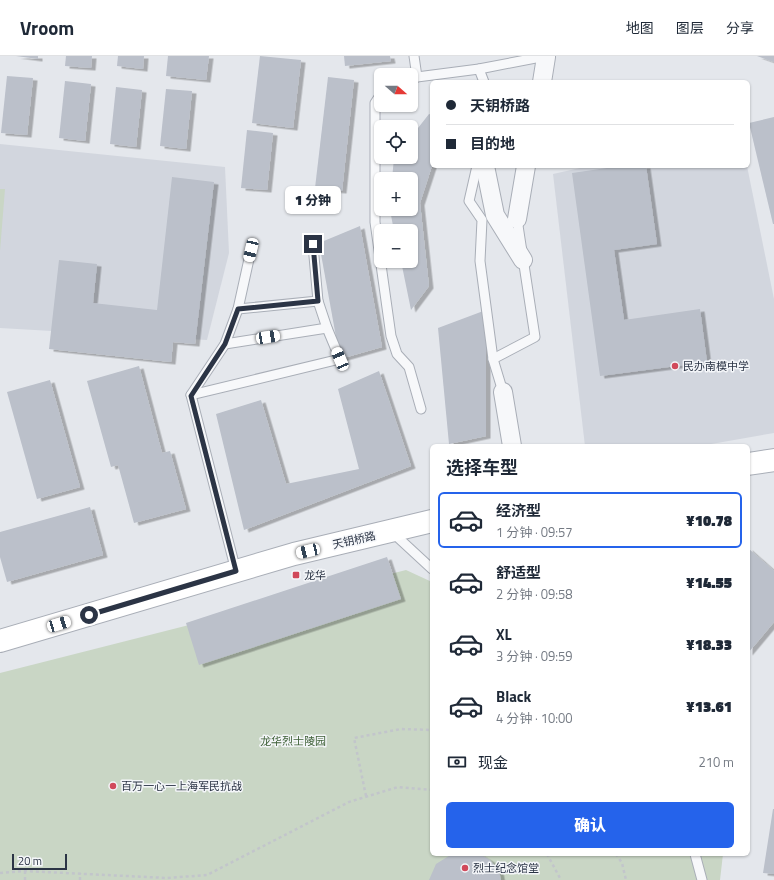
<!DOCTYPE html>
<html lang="zh">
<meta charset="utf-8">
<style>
body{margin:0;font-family:"Titillium Web","Noto Sans SC",sans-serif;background:#f6f6f7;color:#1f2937;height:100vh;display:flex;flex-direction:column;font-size:15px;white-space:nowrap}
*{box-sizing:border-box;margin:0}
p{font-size:13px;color:#747a83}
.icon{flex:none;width:22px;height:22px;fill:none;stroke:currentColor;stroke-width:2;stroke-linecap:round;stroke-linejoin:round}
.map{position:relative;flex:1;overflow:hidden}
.details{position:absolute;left:430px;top:388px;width:320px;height:412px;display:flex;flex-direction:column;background:#fff;border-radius:6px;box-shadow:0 1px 3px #0004}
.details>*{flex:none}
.guide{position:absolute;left:430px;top:24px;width:320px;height:88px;border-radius:6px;box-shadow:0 1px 3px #0004;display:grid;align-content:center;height:88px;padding:0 16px;background:#fff}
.needle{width:26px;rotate:110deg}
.fabs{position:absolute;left:374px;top:12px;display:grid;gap:8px}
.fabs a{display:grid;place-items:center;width:44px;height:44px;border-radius:6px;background:#fff;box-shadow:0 1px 3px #0004;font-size:20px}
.scale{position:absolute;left:12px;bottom:10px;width:55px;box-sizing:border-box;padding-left:4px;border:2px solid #2b3445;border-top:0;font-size:11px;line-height:14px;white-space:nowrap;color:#2b3445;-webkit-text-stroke:3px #f4f6f9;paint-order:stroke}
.end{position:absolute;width:18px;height:18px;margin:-9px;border:5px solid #2b3445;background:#fff;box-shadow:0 0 0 2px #fff}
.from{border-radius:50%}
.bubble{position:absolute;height:28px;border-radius:6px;background:#fff;box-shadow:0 1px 3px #0004;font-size:13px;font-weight:800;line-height:28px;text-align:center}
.car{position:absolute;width:12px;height:24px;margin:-12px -6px;border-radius:5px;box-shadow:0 0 3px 1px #0007;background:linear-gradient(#fff 24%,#345 0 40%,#fff 0 76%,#345 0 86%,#fff 0)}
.guide b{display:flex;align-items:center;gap:14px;height:38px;font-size:15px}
.guide b+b{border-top:1px solid #e0e1e3}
.guide i{width:10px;height:10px;background:#1f2937}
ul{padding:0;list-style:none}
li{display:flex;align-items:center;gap:12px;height:56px;margin:0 8px 6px;padding:0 8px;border:2px solid transparent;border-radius:6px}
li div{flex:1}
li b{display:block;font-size:15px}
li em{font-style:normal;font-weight:800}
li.current{border-color:#2563eb}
li>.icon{width:36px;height:36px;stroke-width:1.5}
h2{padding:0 16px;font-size:18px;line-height:48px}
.pay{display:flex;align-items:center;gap:10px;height:44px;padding:0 16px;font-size:15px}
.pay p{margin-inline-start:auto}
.button{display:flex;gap:8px;margin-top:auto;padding:8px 16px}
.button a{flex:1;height:46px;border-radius:6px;background:#2563eb;color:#fff;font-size:16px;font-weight:800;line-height:46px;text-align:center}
header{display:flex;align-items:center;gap:24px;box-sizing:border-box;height:56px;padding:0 20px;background:#fff;border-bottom:1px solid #e0e1e3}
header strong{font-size:19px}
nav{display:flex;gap:22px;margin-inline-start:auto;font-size:14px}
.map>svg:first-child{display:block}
.built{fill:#d2d6de}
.park{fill:#c9d6c5}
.building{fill:#bbc0ca;filter:url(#shadow)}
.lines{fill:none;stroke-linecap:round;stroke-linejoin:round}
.lane-casing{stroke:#a9aeb7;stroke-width:11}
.street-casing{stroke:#a9aeb7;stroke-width:20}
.secondary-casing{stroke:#a9aeb7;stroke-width:24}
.path{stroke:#c2c5cb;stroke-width:2.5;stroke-dasharray:3 3;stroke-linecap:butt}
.lane{stroke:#f7f8fa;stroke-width:9}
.street{stroke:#f7f8fa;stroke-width:18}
.secondary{stroke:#fff;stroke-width:22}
.route{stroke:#2b3445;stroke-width:5}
.poi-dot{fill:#d1495b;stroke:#f4f6f9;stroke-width:1.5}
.labels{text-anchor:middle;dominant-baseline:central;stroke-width:3;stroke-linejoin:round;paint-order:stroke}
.poi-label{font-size:11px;fill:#2b3445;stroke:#f4f6f9;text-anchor:start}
.street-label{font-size:11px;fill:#2b3445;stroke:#f4f6f9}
.park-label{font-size:11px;fill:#3f6138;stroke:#f4f6f9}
</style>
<header>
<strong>Vroom</strong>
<nav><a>地图</a><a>图层</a><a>分享</a></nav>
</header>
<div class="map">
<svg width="774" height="824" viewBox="0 0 774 824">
<defs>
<filter id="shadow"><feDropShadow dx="4.5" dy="2.5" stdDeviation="0" flood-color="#0004"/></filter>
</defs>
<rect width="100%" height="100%" fill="#e4e7ec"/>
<!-- built -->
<g class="built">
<polygon points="0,88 225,111 229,197 207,284 0,272"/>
<polygon points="589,110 747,110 774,243 774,377 700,390 585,390 553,118"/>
</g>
<!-- park -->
<g class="park">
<polygon points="0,133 5,133 0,195"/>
<polygon points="406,514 432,526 432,798 723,798 720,824 0,824 0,617"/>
</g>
<!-- building -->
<g class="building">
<polygon points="16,0 38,0 38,3"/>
<polygon points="66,0 92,0 91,12 65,10"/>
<polygon points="118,0 144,0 143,13 117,10"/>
<polygon points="168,0 209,0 206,24 166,20"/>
<polygon points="260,0 301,4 293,72 252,67"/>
<polygon points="344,0 390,0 391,5 345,10"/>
<polygon points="757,0 774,0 774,6"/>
<polygon points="7,20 33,22 27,79 1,77"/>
<polygon points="328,21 354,24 342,135 315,132"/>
<polygon points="65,25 91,28 85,85 59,82"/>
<polygon points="116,31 142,34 136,91 110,88"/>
<polygon points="166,33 192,35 186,93 160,90"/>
<polygon points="429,58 432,59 432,110 420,147 429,230 411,254 401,205 411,205 411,175 394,175 390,154 411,153 411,123 392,123 394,102 411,101 411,81"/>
<polygon points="774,61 774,168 773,168 749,67"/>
<polygon points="247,74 273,77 267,134 241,132"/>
<polygon points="621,110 646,110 657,188 614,194 624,264 700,253 707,306 600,320 572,117"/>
<polygon points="172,121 214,126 195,288 173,286 171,306 49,293 59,204 97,208 93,247 157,254"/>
<polygon points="360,170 382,291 340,303 319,187"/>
<polygon points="486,254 486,380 449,388 438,272"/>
<polygon points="139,310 162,397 170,395 186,453 134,467 118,409 111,411 87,325"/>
<polygon points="379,315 411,410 244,474 216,358 261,344 286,428 359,413 338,333"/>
<polygon points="50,324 80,431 37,443 7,336"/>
<polygon points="90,451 103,499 7,526 0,501 0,476"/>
<polygon points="748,492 774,515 774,566 748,597"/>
<polygon points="387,501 401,543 199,609 186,567"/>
<polygon points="773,753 774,753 774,818 763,817"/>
<polygon points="452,798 480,798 490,804 499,815 501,824 429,824 436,808"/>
</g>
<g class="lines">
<!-- lane casing -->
<g class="lane-casing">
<g id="lane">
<polyline points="479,13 484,26"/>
<polyline points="417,21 479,13 546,0"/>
<polyline points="412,22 417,21 414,0"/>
<polyline points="381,38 375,47 375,166 391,280 397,298 409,311 421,353"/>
<polyline points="477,110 469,145 482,164 480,205 493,303 503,336"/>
<polyline points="238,253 318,245 313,189"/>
<polyline points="225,288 327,272"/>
<polyline points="493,303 535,281 517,163"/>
<polyline points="191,339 340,303 327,272 318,245"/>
<polyline points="392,476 432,513"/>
<polyline points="236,515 191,339 225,288 238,253 251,194"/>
<polyline points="695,798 702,824"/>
</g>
</g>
<!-- street casing -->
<g class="street-casing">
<g id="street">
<polyline points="542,26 546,1"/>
<polyline points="485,110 495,159 523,204"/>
<polyline points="517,163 526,110"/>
<polyline points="503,336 512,390"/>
</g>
</g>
<!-- secondary casing -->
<g class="secondary-casing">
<g id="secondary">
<polyline points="748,408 774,404"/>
<polyline points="0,585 294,498 432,465"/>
</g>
</g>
<!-- path -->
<g class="path">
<polyline points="432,733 432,728"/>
<polyline points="366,740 354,682 401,673 432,674"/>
<polyline points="547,798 561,824"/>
<polyline points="616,798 622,807 626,824"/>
<polyline points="0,817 25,815 167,822 207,819 349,746 398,731 432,734"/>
<polyline points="25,824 25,815"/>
<polyline points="80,824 80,817"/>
</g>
<!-- lane -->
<use href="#lane" class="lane"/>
<!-- street -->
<use href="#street" class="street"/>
<!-- secondary -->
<use href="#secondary" class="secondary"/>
</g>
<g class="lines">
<!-- route -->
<polyline class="route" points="89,559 236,515 191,340 225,288 238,253 318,245 313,188"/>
</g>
<!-- markers -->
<g class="poi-dot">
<circle cx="675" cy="310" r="4"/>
<rect x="292" y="515" width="8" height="8" rx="2"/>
<circle cx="113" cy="730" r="4"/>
<circle cx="465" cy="812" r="4"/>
</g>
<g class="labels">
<!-- poi labels -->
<g class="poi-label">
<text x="683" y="310">民办南模中学</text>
<text x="304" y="519">龙华</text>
<text x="121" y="730">百万一心一上海军民抗战</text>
<text x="473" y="812">烈士纪念馆堂</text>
</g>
<!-- street labels -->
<g class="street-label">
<text transform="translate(354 484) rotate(-13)">天钥桥路</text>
</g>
<!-- park labels -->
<g class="park-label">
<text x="293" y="685">龙华烈士陵园</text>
</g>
</g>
</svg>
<div class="fabs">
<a><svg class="needle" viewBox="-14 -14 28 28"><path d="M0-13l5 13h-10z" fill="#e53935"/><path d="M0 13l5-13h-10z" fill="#747a83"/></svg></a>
<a><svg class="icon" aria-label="locate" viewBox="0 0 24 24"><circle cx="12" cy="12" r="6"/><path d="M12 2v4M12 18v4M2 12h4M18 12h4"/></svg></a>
<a>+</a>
<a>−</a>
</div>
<div class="scale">20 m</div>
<i class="end from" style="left:89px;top:559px"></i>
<i class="end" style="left:313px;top:188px"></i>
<div class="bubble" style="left:285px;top:130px;width:56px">1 分钟</div>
<i class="car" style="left:251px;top:194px;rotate:193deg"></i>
<i class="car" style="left:268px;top:281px;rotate:81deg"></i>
<i class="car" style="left:340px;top:303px;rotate:337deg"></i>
<i class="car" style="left:308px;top:495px;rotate:257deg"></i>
<i class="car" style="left:59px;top:568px;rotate:73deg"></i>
<div class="guide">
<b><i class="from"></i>天钥桥路</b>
<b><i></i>目的地</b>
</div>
<section class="details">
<h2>选择车型</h2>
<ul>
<li class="current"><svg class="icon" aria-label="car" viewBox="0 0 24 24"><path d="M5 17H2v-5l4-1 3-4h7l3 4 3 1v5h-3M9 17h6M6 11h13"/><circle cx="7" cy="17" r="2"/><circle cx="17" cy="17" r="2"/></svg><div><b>经济型</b><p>1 分钟 · 09:57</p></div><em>¥10.78</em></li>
<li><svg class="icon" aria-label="car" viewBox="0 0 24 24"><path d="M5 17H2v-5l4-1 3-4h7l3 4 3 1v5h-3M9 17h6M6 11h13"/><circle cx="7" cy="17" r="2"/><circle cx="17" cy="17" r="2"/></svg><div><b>舒适型</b><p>2 分钟 · 09:58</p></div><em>¥14.55</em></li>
<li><svg class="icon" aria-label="car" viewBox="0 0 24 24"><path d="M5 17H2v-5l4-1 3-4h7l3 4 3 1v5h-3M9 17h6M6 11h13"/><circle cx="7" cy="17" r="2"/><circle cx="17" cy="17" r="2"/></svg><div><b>XL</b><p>3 分钟 · 09:59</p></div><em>¥18.33</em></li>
<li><svg class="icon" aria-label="car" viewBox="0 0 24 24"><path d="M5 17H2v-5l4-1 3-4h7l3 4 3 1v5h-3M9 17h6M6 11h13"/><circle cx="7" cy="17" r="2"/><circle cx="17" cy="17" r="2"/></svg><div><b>Black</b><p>4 分钟 · 10:00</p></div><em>¥13.61</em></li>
</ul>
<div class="pay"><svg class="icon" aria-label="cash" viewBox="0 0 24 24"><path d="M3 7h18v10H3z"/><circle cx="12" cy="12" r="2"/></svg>现金<p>210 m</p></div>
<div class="button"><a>确认</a></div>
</section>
</div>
